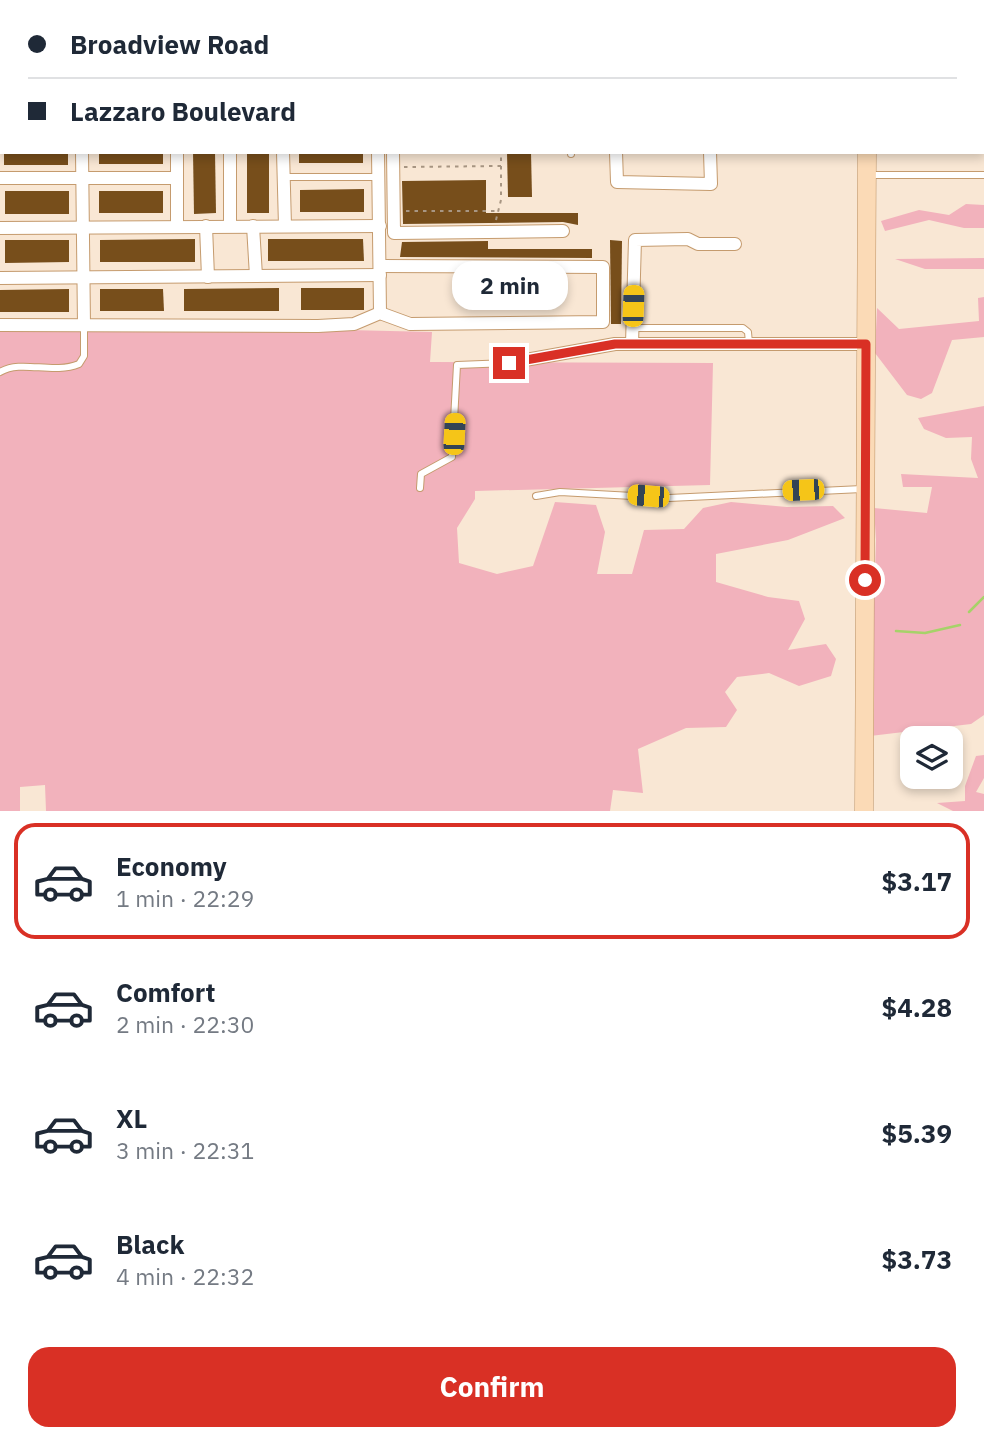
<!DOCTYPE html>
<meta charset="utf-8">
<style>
body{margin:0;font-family:"IBM Plex Sans",sans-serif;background:#f2f2f3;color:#1f2937;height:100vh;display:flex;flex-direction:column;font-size:26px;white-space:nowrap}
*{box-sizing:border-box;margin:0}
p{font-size:23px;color:#747a83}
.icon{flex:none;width:38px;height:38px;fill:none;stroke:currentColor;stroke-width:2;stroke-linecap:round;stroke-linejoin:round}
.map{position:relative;height:811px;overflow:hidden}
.sheet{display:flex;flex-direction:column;background:#fff;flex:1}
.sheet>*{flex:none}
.banner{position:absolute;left:0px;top:0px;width:985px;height:154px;box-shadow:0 4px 10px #0003;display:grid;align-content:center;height:154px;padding:0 28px;background:#fff}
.controls{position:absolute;left:900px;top:726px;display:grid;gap:14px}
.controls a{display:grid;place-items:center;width:63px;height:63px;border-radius:14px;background:#fff;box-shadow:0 4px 10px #0003;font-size:35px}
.end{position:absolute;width:32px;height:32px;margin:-16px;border:9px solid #d93025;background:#fff;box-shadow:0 0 0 4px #fff}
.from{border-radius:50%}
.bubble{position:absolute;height:49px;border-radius:21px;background:#fff;box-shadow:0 4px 10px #0003;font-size:23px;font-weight:700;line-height:49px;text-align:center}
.car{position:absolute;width:21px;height:42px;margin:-21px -10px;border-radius:9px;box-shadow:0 0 5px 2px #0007;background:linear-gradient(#f5c518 24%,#345 0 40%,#f5c518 0 76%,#345 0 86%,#f5c518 0)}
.banner b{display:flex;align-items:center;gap:24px;height:66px;font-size:26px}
.banner b+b{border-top:2px solid #e0e1e3}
.banner i{width:18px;height:18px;background:#1f2937}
ul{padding:12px 0 0;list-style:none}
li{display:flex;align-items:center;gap:21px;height:116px;margin:0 14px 10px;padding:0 14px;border:4px solid transparent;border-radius:21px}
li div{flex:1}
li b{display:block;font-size:26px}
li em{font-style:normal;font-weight:700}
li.current{border-color:#d93025}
li>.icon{width:63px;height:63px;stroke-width:1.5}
.cta{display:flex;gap:14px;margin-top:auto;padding:14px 28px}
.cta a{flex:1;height:80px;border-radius:21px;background:#d93025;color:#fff;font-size:28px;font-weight:700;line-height:80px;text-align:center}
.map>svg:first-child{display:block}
.green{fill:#f2b2bc}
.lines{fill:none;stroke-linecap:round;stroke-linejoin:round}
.stream{stroke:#a6d269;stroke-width:2.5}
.building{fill:#774e1b}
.service-casing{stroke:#c59b6e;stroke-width:8}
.minor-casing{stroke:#c59b6e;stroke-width:14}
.primary-casing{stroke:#bb9164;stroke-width:19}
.path{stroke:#a89683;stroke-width:2;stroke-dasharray:3.5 5;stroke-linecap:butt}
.service{stroke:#fff;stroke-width:6}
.minor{stroke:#fff;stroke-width:12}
.primary{stroke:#fbdab6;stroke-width:18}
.route{stroke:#d93025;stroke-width:9}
</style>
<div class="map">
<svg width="984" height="811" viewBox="0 0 984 811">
<rect width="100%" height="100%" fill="#f9e7d4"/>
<!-- green -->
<g class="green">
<polygon points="966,204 984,205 984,228 964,228 929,220 885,231 881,221 919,210 949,215"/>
<polygon points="984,258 984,269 925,269 895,259"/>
<polygon points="984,297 984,337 952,340 932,393 921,399 907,395 875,353 877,308 899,329 979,321 978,298"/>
<polygon points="306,329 432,332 430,362 713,363 710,485 475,491 475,499 457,528 459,563 497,574 533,566 555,502 596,505 605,532 597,574 632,574 644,530 684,529 703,508 731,502 787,507 833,506 845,518 788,540 716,554 716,582 768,597 799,601 805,619 788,650 826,644 836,659 831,676 799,686 769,673 737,677 725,692 737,710 726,727 686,728 638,749 643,793 613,790 610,811 46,811 45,785 20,787 20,811 0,811 0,330"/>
<polygon points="984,406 984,715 971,724 870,736 876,540 874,508 927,513 932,487 903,487 901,474 978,478 971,459 972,437 946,438 924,429 918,418"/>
<polygon points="984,755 984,778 976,792 984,794 984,811 953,811 937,803 965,801 965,786 976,756"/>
</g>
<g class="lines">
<!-- stream -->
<g class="stream">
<polyline points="969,612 984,597"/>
<polyline points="896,631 925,633 960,625"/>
</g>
</g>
<!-- building -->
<g class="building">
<rect x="4" y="152" width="64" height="13"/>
<rect x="99" y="152" width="64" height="12"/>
<polygon points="193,152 215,152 216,213 194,214"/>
<rect x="247" y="152" width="22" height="61"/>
<rect x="299" y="152" width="64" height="11"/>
<polygon points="507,152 531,152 532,197 508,197"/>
<polygon points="486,180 486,213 578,213 578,225 563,222 403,224 402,181"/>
<polygon points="364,189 364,212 300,212 300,190"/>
<rect x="5" y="191" width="64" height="23"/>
<rect x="99" y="191" width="64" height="22"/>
<polygon points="195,239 195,262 100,262 100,240"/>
<polygon points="268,239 363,239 364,261 268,261"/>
<polygon points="5,240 69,240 69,262 5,263"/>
<polygon points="610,240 622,241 621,324 611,324"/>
<polygon points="488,241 488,249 592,249 592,258 400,257 402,242"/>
<polygon points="279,288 279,311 184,311 184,289"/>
<rect x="301" y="288" width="63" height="22"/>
<polygon points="69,289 69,312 0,312 0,290"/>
<polygon points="100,289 163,289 164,311 100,311"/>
</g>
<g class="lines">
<!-- service casing -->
<g class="service-casing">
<g id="service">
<polyline points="288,0 288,2"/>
<polyline points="401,0 401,2"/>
<polyline points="584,2 653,0"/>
<polyline points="571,152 571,154"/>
<polyline points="869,175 984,175"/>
<polyline points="284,177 379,177"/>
<polyline points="633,328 743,328 748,332 749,343"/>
<path d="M0 372C22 359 52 375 79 364L84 356V325"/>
<polyline points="420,488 421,474 452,457 457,365 508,363"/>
<polyline points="536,496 560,492 669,498 862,489"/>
</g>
</g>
<!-- minor casing -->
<g class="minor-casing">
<g id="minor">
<polyline points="65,0 65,2"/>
<polyline points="153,0 153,2"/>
<polyline points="432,1 473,2"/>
<polyline points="318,2 318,0"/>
<polyline points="0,119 2,119"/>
<polyline points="82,152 84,325"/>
<polyline points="177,152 177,226"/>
<polyline points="283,152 285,226"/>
<polyline points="378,152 380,313"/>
<polyline points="393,152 394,233 563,231"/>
<polyline points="616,152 617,182 711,184 710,152"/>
<polyline points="0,178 177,178"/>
<polyline points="206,226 208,277"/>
<polyline points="230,226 230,152"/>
<polyline points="253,226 256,276"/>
<polyline points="0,228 380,226"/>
<polyline points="0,278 380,275"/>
<polyline points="0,325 318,326 354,324 380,313 410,324 603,322 603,267 380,266"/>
<polyline points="632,344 635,240 688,239 698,244 735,244"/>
<polyline points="508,363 615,344 866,344"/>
</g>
</g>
<!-- primary casing -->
<g class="primary-casing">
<g id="primary">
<polyline points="869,2 869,0"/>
<polyline points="864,811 867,152"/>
</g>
</g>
<!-- path -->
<g class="path">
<polyline points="404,167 501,166"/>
<polyline points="406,211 496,211"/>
<polyline points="496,220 501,200 501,152"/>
</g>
<!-- service -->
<use href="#service" class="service"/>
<!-- minor -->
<use href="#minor" class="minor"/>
<!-- primary -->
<use href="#primary" class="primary"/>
</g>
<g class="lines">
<!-- route -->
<polyline class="route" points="509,363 615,344 866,344 865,580"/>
</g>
</svg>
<div class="controls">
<a><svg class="icon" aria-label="layers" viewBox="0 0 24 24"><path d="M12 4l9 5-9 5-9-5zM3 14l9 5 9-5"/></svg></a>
</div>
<i class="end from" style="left:865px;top:580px"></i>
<i class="end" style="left:509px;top:363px"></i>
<div class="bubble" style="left:452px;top:261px;width:116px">2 min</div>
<i class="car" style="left:633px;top:306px;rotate:2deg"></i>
<i class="car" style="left:454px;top:434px;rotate:3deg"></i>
<i class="car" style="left:803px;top:490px;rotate:268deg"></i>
<i class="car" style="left:648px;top:496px;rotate:275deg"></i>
<div class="banner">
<b><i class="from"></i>Broadview Road</b>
<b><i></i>Lazzaro Boulevard</b>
</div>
</div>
<section class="sheet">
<ul>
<li class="current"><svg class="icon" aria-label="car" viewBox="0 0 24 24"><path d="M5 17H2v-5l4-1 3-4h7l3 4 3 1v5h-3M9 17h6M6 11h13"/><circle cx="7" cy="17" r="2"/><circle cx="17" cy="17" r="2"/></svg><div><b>Economy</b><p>1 min · 22:29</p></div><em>$3.17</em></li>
<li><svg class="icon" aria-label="car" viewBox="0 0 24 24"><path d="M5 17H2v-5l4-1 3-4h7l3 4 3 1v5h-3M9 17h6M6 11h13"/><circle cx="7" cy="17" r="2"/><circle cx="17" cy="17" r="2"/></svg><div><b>Comfort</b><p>2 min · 22:30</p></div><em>$4.28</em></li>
<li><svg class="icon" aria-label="car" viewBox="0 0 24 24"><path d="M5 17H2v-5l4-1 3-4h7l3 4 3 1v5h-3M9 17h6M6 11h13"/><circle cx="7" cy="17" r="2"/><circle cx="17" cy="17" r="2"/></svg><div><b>XL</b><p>3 min · 22:31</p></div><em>$5.39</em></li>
<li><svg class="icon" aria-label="car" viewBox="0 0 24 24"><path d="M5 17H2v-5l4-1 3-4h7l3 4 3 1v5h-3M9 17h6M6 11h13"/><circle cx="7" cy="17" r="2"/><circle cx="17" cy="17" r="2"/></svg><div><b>Black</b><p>4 min · 22:32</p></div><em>$3.73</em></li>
</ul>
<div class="cta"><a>Confirm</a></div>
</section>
